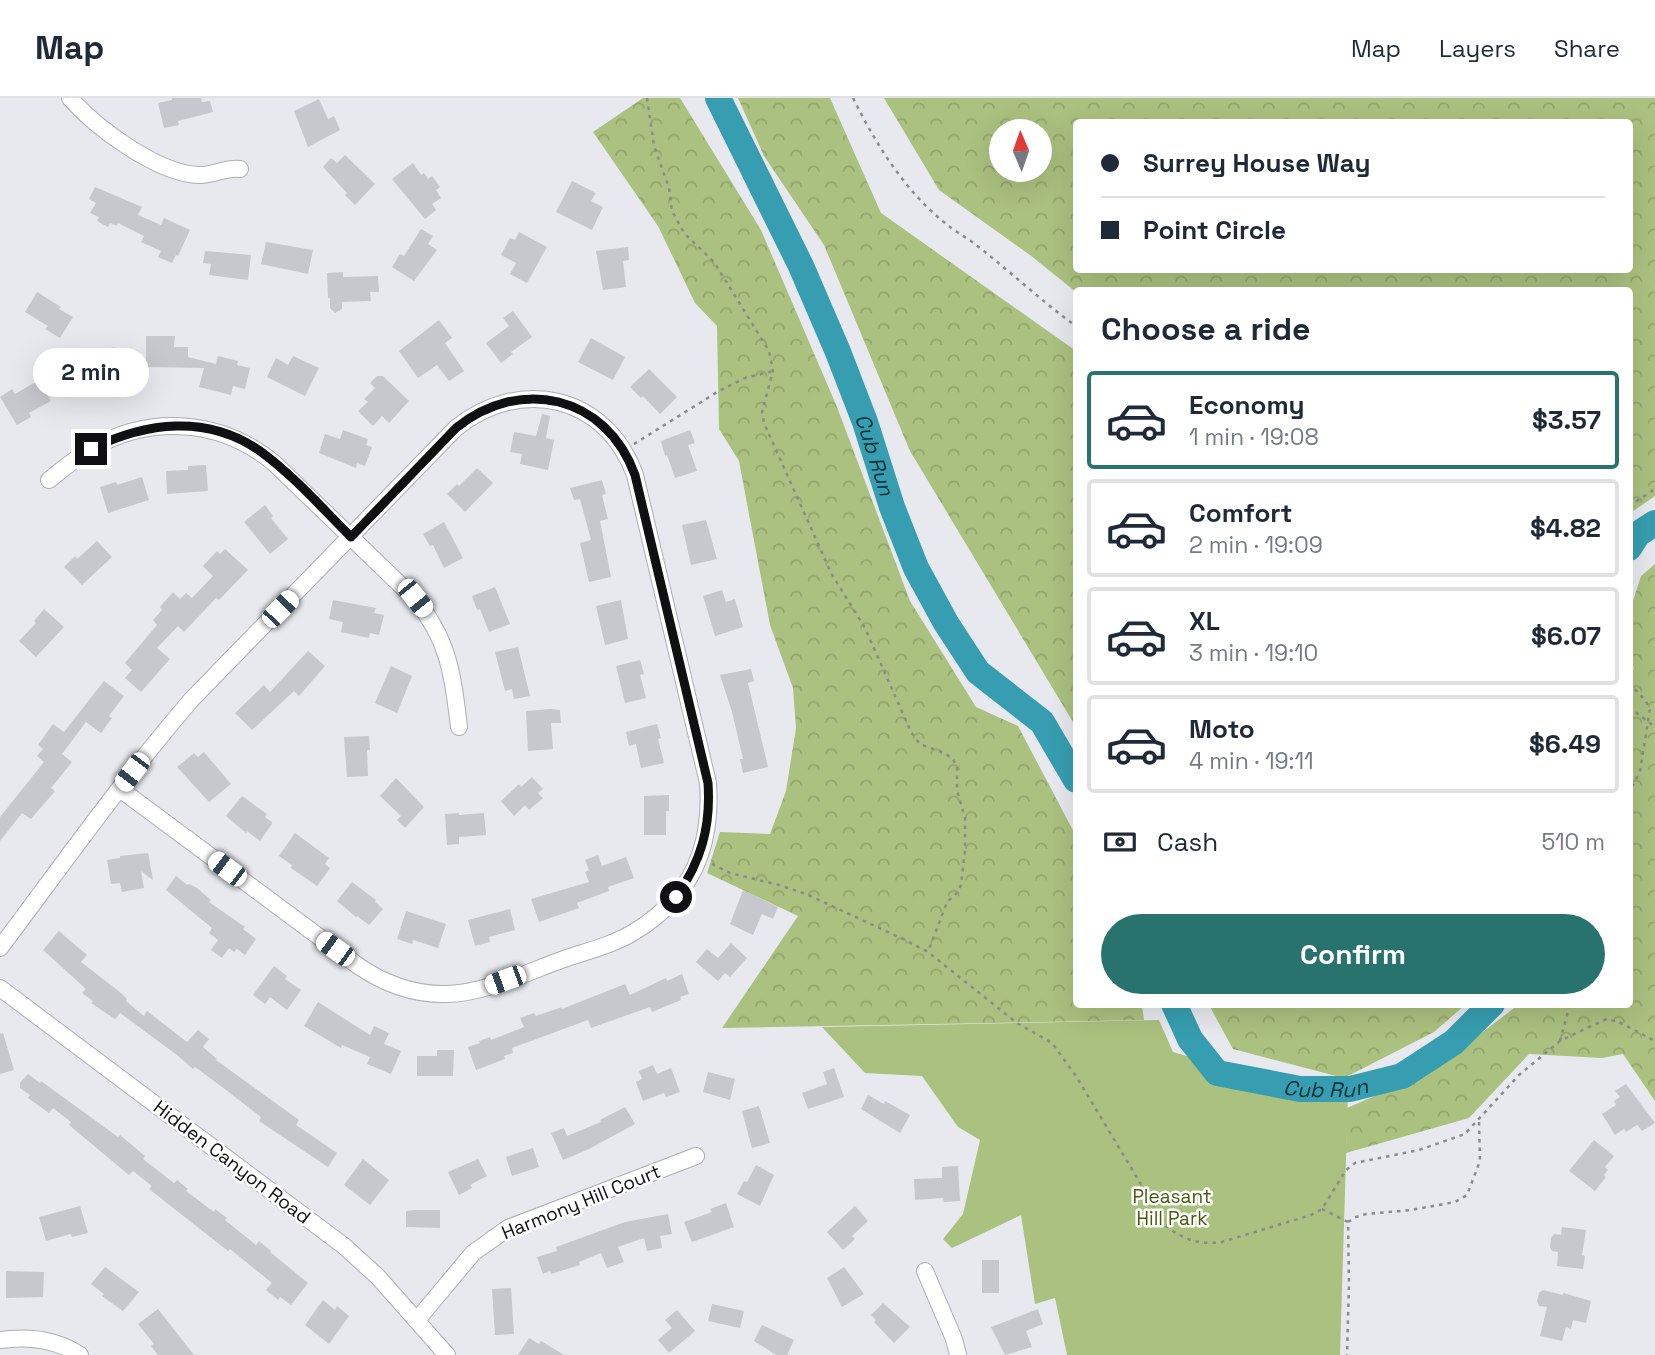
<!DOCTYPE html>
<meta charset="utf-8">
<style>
body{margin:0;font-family:"Space Grotesk",sans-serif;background:#f2f2f3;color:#1f2937;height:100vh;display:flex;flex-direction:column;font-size:26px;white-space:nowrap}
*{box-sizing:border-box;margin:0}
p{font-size:23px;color:#747a83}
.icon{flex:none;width:38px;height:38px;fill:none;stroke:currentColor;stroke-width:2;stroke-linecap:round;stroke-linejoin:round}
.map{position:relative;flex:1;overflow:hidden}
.sheet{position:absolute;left:1073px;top:189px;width:560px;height:721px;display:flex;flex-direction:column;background:#fff;border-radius:7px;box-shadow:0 7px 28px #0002}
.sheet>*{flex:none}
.banner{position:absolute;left:1073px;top:21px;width:560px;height:154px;border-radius:7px;box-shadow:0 7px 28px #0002;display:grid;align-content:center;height:154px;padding:0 28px;background:#fff}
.needle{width:46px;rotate:358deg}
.tools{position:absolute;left:989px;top:21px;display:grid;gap:14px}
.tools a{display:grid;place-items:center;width:63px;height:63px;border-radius:50%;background:#fff;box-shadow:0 7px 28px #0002;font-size:35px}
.end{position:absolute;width:32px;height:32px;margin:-16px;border:9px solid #101012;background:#fff;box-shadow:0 0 0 4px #fff}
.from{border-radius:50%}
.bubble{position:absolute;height:49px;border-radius:24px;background:#fff;box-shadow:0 7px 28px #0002;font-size:23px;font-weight:700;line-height:49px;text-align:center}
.car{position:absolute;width:21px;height:42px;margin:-21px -10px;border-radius:9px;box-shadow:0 0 5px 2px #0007;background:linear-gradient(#fff 24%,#345 0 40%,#fff 0 76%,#345 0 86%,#fff 0)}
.banner b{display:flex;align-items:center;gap:24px;height:66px;font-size:26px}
.banner b+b{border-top:2px solid #e0e1e3}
.banner i{width:18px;height:18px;background:#1f2937}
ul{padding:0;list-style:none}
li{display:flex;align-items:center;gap:21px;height:98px;margin:0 14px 10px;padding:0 14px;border:4px solid #e0e1e3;border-radius:7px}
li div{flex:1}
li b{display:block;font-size:26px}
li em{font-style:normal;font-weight:700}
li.active{border-color:#29736e}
li>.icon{width:63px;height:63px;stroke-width:1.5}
h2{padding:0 28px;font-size:32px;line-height:84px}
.pay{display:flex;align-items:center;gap:18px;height:77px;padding:0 28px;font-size:26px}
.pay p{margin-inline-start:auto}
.button{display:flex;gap:14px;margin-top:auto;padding:14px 28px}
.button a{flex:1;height:80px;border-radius:42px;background:#29736e;color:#fff;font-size:28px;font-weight:700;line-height:80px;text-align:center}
header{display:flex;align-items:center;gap:42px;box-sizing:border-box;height:98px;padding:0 35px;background:#fff;border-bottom:2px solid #e0e1e3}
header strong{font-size:33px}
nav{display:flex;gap:38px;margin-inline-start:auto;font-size:24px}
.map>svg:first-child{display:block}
.forest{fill:url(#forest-crowns);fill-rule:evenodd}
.park{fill:#abc17f}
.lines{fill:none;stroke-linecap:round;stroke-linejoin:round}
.river{stroke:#369eb0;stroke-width:26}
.building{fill:#c7c8cd}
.minor-casing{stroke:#acaeb3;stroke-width:18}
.path{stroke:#8a8b8e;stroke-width:2.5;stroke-dasharray:3.5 5;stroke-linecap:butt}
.minor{stroke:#fff;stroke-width:16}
.route{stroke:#101012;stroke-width:9}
.labels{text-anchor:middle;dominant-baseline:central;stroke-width:5;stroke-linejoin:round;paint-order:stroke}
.street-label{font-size:19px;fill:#101012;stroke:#fff}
.park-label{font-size:19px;fill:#485c0f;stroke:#fff}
.water-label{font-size:21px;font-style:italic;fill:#003038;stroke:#fff}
</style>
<header>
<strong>Map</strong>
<nav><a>Map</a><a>Layers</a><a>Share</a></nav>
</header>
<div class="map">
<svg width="1655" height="1257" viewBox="0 0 1655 1257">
<defs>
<pattern id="forest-crowns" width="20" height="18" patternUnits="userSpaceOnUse" patternTransform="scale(1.75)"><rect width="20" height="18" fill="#abc17f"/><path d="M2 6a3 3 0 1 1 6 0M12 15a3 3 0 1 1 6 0" fill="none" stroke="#92a56d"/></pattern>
</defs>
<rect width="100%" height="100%" fill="#e7e9ee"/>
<!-- forest -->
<g class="forest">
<polygon points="643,0 680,0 761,132 837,309 910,503 976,609 1018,628 1076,738 1076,906 1142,907 1144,922 722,930 798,818 707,775 720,734 770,736 786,693 796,630 793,590 770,527 739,363 719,331 717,228 695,205 658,128 593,34"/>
<polygon points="738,0 830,0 881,115 1076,253 1076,629 910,353 824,147 764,58"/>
<path d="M884 0H1655V398L1629 416V192L1076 194 1030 157 939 92ZM1629 24V172H1076V24ZM1040 33V72H1001V33Z"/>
<polygon points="1655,466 1655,1003 1623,956 1602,960 1529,956 1469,1020 1346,1055 1347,1010 1432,973 1518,907 1629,906 1629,577 1634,570 1629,566 1629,515 1641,478"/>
<polygon points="1209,907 1465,907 1434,934 1344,980 1233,951"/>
</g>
<!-- park -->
<polygon class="park" points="1159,922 1173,954 1330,1001 1348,995 1340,1257 1067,1257 1055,1200 1035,1206 1021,1117 952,1150 943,1141 963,1116 980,1042 958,1029 922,978 865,975 822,929"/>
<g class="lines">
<!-- river -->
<g class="river">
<path id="s1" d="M718 0 801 168 838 254 865 324 892 409 916 470 946 525 978 574 1042 624 1076 682"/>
<polyline points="1629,450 1638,436 1655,425"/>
<path id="s2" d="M1174 906 1190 941 1217 975 1300 991H1350L1402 978 1454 944 1492 906"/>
</g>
</g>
<!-- building -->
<g class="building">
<polygon points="172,0 201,0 202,4 210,3 213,14 178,23 179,27 164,30 158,5 172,2"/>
<polygon points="319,1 328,21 334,18 340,32 308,49 294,13"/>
<polygon points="345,57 375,86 355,107 345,97 347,95 323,69 331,60 337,65"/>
<polygon points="413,65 421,77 424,75 428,81 432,78 440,89 436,92 441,100 432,106 436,112 425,121 392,81"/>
<polygon points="572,83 596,95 591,103 603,109 592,132 556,114"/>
<polygon points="95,89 142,109 138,117 161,127 164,120 190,132 178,158 176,157 172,165 158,159 161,153 141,144 144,138 118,125 117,128 110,125 108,129 97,123 99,119 90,115 96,105 89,101"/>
<polygon points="421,131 433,138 428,146 437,152 414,183 392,169 400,156 404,158"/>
<polygon points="519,134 547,149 527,185 510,176 516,165 501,157 510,140 515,142"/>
<polygon points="266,144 313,152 308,176 261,166"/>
<polygon points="628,149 629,162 623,163 626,189 603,192 596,153"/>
<polygon points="205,153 251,157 248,182 209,177 211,166 203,165"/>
<polygon points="343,174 343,179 378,178 379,194 370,194 371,203 342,204 342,211 335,215 330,210 330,200 328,200 327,175"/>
<polygon points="37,194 61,209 59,211 73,219 60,240 45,231 48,228 25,214"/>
<polygon points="513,213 532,239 511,254 513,256 501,265 486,245 509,228 503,220"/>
<polygon points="439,222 452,240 445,245 464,273 449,283 437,267 418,280 399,253"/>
<polygon points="146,238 175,238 174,249 188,249 188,259 216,266 218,258 238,263 237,267 250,270 245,291 233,288 231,297 199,289 204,270 146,269"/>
<polygon points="591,240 625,259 613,282 578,264"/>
<polygon points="114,249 129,281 103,294 99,286 86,292 77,273 90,267 88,263"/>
<polygon points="293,258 319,270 305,298 267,279 276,260 288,267"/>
<polygon points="649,271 677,299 660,316 643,298 641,300 630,289"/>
<polygon points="377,278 383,278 409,303 389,325 382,318 373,328 358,313 368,304 364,301 375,290 370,285"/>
<polygon points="39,282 51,303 29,315 31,319 17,327 0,299 12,291 15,296"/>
<polygon points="542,316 550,318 546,340 554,342 548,372 520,366 522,356 510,354 514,334 536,338"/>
<polygon points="343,332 368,341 366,347 372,349 365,368 357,365 356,370 319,355 325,336 340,341"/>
<polygon points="690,332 695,345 688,347 697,373 675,380 667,357 665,358 661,343"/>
<polygon points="206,367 208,393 167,396 166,373 188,372 188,368"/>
<polygon points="477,370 493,385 465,414 447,396 457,386 459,388"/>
<polygon points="142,379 149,402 108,415 100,389 116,384 117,387"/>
<polygon points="602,382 606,396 602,397 608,421 600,423 611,479 589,484 580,445 591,442 580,401 574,402 570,390"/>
<polygon points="265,407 273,418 271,420 288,441 270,456 244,424"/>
<polygon points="706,422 717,461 691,467 682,427"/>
<polygon points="444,424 463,460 444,470 433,447 430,448 423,436"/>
<polygon points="97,443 112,459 82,487 64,469 75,458 77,461"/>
<polygon points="225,451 248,472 219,502 216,500 184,534 178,528 157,550 170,561 141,594 125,580 132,572 125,565 157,527 153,522 162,512 160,509 173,494 180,501 186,495 192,500 213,478 203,468 217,453 220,456"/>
<polygon points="495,489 510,526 489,534 480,511 477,512 472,498"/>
<polygon points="722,492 726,504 735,501 743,529 715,538 703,498"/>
<polygon points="333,502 376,510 374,515 384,517 379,537 370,535 369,540 341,534 343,524 329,521"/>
<polygon points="621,502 628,541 605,547 596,508"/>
<polygon points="44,511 64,529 36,559 19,543 36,525 34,523"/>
<polygon points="518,549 530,598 514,601 512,591 505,593 495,554"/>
<polygon points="308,553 325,568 299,598 294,593 252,632 235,615 264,587 270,594"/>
<polygon points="640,562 644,576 640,577 646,600 625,605 616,568"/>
<polygon points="391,568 412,578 397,615 375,605"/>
<polygon points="751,571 754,583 748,585 768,669 743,675 740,661 743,661 732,614 720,577"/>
<polygon points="104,583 124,598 109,618 112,620 101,635 86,624 62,656 72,664 51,690 55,693 31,721 22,715 0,743 0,719 44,664 37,658 43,651 38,647 53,626 64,634"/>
<polygon points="551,611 560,612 561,625 551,625 553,651 528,653 526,613"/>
<polygon points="657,626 661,640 658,641 664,665 641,670 636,646 629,648 626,634"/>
<polygon points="369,638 370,652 367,652 368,678 347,679 344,639"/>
<polygon points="204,654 231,686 209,704 177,669 194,655 198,659"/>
<polygon points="532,679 543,691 538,695 543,700 529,712 525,707 514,718 501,703 519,686 521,689"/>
<polygon points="396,680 424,709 405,730 397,722 401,718 380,698"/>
<polygon points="669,697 669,713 666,713 666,737 644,737 644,698"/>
<polygon points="242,698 267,716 265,719 272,724 272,726 260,743 247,733 246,735 226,718"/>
<polygon points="459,715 459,717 484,715 486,737 459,739 459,746 447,747 445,716"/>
<polygon points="295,735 329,760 325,766 330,770 317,788 291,770 292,767 279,758"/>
<polygon points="148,755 153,782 141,773 144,790 122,794 120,785 111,786 107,762 120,760 120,758"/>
<polygon points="598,757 602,768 626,759 634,780 608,789 609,793 577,805 579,810 539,824 531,801 589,784 585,774 589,772 585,762"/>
<polygon points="176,778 187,787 189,786 197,790 211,802 209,804 245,829 243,831 256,841 245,857 237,851 234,854 229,850 222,860 211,852 218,842 209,835 212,830 166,792"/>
<polygon points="352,784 376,802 375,804 383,811 369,827 357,818 356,819 337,803"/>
<polygon points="743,792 778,809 773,821 762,816 753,837 730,826"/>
<polygon points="510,811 515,832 489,839 490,844 475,848 468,822"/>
<polygon points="406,813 446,826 438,850 413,842 412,846 397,841"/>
<polygon points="59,833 87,857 81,864 121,895 127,901 126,903 144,918 147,913 187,944 198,932 209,941 203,949 217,961 216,962 299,1022 296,1027 337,1055 328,1069 259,1023 261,1019 226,992 195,969 193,971 177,957 120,915 115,921 91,905 93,903 82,895 86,891 43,852"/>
<polygon points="731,845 747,860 730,879 725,875 718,883 696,864 707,851 718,860"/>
<polygon points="274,868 287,878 285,881 301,892 287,912 270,899 265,906 253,897"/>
<polygon points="682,876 689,896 680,899 681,902 652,914 650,909 591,930 588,922 512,950 513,955 504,958 505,961 476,972 468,949 480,945 479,943 490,939 491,942 524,929 520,920 534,915 536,918 562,909 562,911 625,886 630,897 666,880 667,883"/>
<polygon points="318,904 370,937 374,928 389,935 384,946 401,953 391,976 367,966 370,959 342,947 341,950 304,928"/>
<polygon points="3,935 14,972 0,976 0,936"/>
<polygon points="437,952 454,952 453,978 417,978 417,958 437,958"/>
<polygon points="653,967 657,976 671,970 680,994 666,999 664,995 643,1003 636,984 642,981 639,973"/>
<polygon points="834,970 844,999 808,1011 802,995 827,986 823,974"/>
<polygon points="708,974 735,981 730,1002 703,994"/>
<polygon points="28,976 40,985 41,983 118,1039 120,1037 145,1058 143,1061 174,1085 177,1082 188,1091 186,1093 214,1114 215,1111 227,1120 225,1122 256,1147 259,1143 271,1153 270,1154 308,1185 291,1207 280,1199 278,1202 266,1192 272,1185 230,1151 228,1153 149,1091 152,1088 133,1073 129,1077 69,1027 71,1024 53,1010 49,1015 28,1000 30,997 20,990 20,985"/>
<polygon points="1626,986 1655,1025 1642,1033 1637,1027 1626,1034 1624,1031 1615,1037 1602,1016 1616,1007 1614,1003 1620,999 1615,993"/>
<polygon points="868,997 884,1006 885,1003 910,1017 900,1035 861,1011"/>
<polygon points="759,1008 770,1045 752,1050 742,1013"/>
<polygon points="625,1009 635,1026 589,1051 563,1062 551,1035 564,1030 567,1038 601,1024 600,1022"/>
<polygon points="1594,1042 1614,1058 1605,1069 1608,1072 1604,1077 1606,1079 1595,1093 1569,1073"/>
<polygon points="533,1050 539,1069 512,1078 506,1059"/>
<polygon points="363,1061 389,1082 370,1107 344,1087"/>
<polygon points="478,1061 487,1078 470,1087 472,1090 459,1097 448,1074"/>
<polygon points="756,1067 774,1077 760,1108 737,1096 744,1083 747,1084"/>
<polygon points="958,1068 960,1103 944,1104 943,1100 915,1102 914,1081 942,1080 942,1069"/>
<polygon points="726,1105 734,1129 692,1144 684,1124 712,1114 710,1111"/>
<polygon points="80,1108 88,1135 72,1139 71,1136 46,1143 39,1119"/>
<polygon points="855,1108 868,1123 852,1138 855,1141 843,1152 827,1134"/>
<polygon points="415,1112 440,1112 440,1130 406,1129 406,1113"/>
<polygon points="668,1116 672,1136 660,1138 662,1150 647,1153 644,1140 618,1149 624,1164 607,1170 601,1155 579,1164 580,1167 551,1176 550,1173 543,1176 537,1159 557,1153 556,1149 625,1124"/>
<polygon points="1562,1129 1586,1132 1582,1157 1585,1158 1583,1171 1557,1168 1558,1154 1552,1153 1550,1149 1551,1140 1554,1136 1561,1137"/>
<rect x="982" y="1162" width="17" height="33"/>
<polygon points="105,1169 139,1194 123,1213 102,1198 104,1196 91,1186"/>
<polygon points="844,1169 864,1196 842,1209 827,1180"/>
<polygon points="6,1173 44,1174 43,1199 6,1200"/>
<polygon points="511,1190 514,1236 495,1237 492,1191"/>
<polygon points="1543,1192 1563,1197 1563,1195 1591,1203 1586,1225 1573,1222 1571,1231 1566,1229 1562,1243 1540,1238 1547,1209 1539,1208 1537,1203 1539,1195"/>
<polygon points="323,1202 335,1212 337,1208 349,1218 329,1246 305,1227"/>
<polygon points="883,1205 910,1229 894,1245 874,1224 876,1222 871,1217"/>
<polygon points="712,1206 744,1213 740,1230 708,1223"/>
<polygon points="158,1211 194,1257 158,1257 151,1248 154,1246 138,1226"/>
<polygon points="1038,1211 1043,1226 1026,1233 1032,1249 1005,1257 991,1229"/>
<polygon points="677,1212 695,1233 669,1255 658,1242 672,1230 665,1222"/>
<polygon points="762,1227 794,1242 787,1257 776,1257 754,1243"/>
<polygon points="529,1240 539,1246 541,1243 564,1257 518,1257"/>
</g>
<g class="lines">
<!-- minor casing -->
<g class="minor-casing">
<g id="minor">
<path d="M70 0C96 30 157 75 198 77 212 78 226 69 240 71"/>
<path d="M49 382C63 371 77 359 93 350 152 316 222 322 274 365L415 501C449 542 453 578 459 629"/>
<path d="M0 850C63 766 124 680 192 601L456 330C520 278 606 297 635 377L708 685C711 727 703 768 675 800 663 814 649 825 634 834 613 847 587 853 564 861 527 874 487 895 447 896 414 897 383 885 357 867L120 691"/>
<polyline points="0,890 344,1148 378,1179 447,1257"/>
<polyline points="925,1173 954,1241 958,1257"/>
<polyline points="417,1222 473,1155 508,1130 696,1058"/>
<path d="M0 1242C28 1238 56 1241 80 1257"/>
</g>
</g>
<!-- path -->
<g class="path">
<polyline points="647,0 654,48 669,90 672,113 684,135 714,164 769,253 773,273 762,314 764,325 831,475 865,530 911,634 920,646 944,655 952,660 957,668 957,692 965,720 965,753 961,787 957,795 947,804 928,854"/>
<path d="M853 0C876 46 904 92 945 125 954 133 966 139 976 147 1010 173 1041 203 1076 228"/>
<polyline points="634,346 719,293 745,280 773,273"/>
<polyline points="1629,408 1655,391"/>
<polyline points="1629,585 1645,602 1650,611 1640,673 1629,695"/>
<polyline points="1629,609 1655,629"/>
<path d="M712 766 730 775 779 787 806 796 903 841 928 854 1017 925 1052 945 1076 978 1166 1128C1184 1142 1200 1147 1222 1144L1311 1117 1322 1111 1346 1072 1355 1065 1419 1052 1465 1036 1519 977 1560 943 1589 929 1607 921 1619 924 1655 943"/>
<polyline points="1560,943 1570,906"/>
<polyline points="1322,1111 1348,1124 1349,1186 1347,1257"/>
<polyline points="1348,1124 1356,1119 1366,1116 1411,1112 1455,1104 1467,1097 1480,1063 1479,1023"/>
</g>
<!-- minor -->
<use href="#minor" class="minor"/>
</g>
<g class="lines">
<!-- route -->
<path class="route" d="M91 351C146 324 207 316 260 353 293 377 322 410 351 439L456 330C520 278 606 297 635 377L708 685C711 729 701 764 676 799"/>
</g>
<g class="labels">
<!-- street labels -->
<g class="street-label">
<text transform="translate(232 1064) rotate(37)">Hidden Canyon Road</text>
<text transform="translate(581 1104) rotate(-22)">Harmony Hill Court</text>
</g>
<!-- park labels -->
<g class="park-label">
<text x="1172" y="1098">Pleasant<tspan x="1172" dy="22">Hill Park</tspan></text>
</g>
<!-- water labels -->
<g class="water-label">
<text stroke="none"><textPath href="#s1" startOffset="390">Cub Run</textPath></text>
<text stroke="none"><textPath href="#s2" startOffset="192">Cub Run</textPath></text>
</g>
</g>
</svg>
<div class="tools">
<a><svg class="needle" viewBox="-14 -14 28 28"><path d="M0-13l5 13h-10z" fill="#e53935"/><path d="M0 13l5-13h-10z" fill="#747a83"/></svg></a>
</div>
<i class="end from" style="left:676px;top:799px"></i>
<i class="end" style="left:91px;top:351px"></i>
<div class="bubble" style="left:33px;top:250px;width:116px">2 min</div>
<i class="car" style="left:415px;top:500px;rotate:141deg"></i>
<i class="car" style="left:280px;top:511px;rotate:44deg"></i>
<i class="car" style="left:132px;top:674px;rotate:217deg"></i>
<i class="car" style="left:227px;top:771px;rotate:307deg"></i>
<i class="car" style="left:335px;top:851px;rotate:306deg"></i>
<i class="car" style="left:505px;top:882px;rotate:250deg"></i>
<div class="banner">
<b><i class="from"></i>Surrey House Way</b>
<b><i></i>Point Circle</b>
</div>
<section class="sheet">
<h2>Choose a ride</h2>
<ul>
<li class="active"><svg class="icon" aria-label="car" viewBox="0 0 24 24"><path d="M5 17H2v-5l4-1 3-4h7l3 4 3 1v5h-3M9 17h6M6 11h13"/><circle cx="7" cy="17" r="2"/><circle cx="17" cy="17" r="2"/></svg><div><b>Economy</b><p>1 min · 19:08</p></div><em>$3.57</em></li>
<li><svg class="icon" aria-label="car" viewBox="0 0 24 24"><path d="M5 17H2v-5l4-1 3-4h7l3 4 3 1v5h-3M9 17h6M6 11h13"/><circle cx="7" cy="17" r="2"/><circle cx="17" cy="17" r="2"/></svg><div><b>Comfort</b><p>2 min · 19:09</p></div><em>$4.82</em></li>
<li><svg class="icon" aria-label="car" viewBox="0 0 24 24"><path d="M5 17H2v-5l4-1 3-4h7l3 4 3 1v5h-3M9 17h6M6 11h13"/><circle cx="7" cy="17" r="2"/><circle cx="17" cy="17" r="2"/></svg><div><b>XL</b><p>3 min · 19:10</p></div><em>$6.07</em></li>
<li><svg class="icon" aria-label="car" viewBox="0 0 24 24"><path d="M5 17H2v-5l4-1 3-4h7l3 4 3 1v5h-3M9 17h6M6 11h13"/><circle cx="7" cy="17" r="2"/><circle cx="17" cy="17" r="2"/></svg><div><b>Moto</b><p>4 min · 19:11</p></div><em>$6.49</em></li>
</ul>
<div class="pay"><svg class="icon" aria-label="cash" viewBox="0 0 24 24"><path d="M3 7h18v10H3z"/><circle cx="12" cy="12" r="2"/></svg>Cash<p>510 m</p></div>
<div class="button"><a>Confirm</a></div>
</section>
</div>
